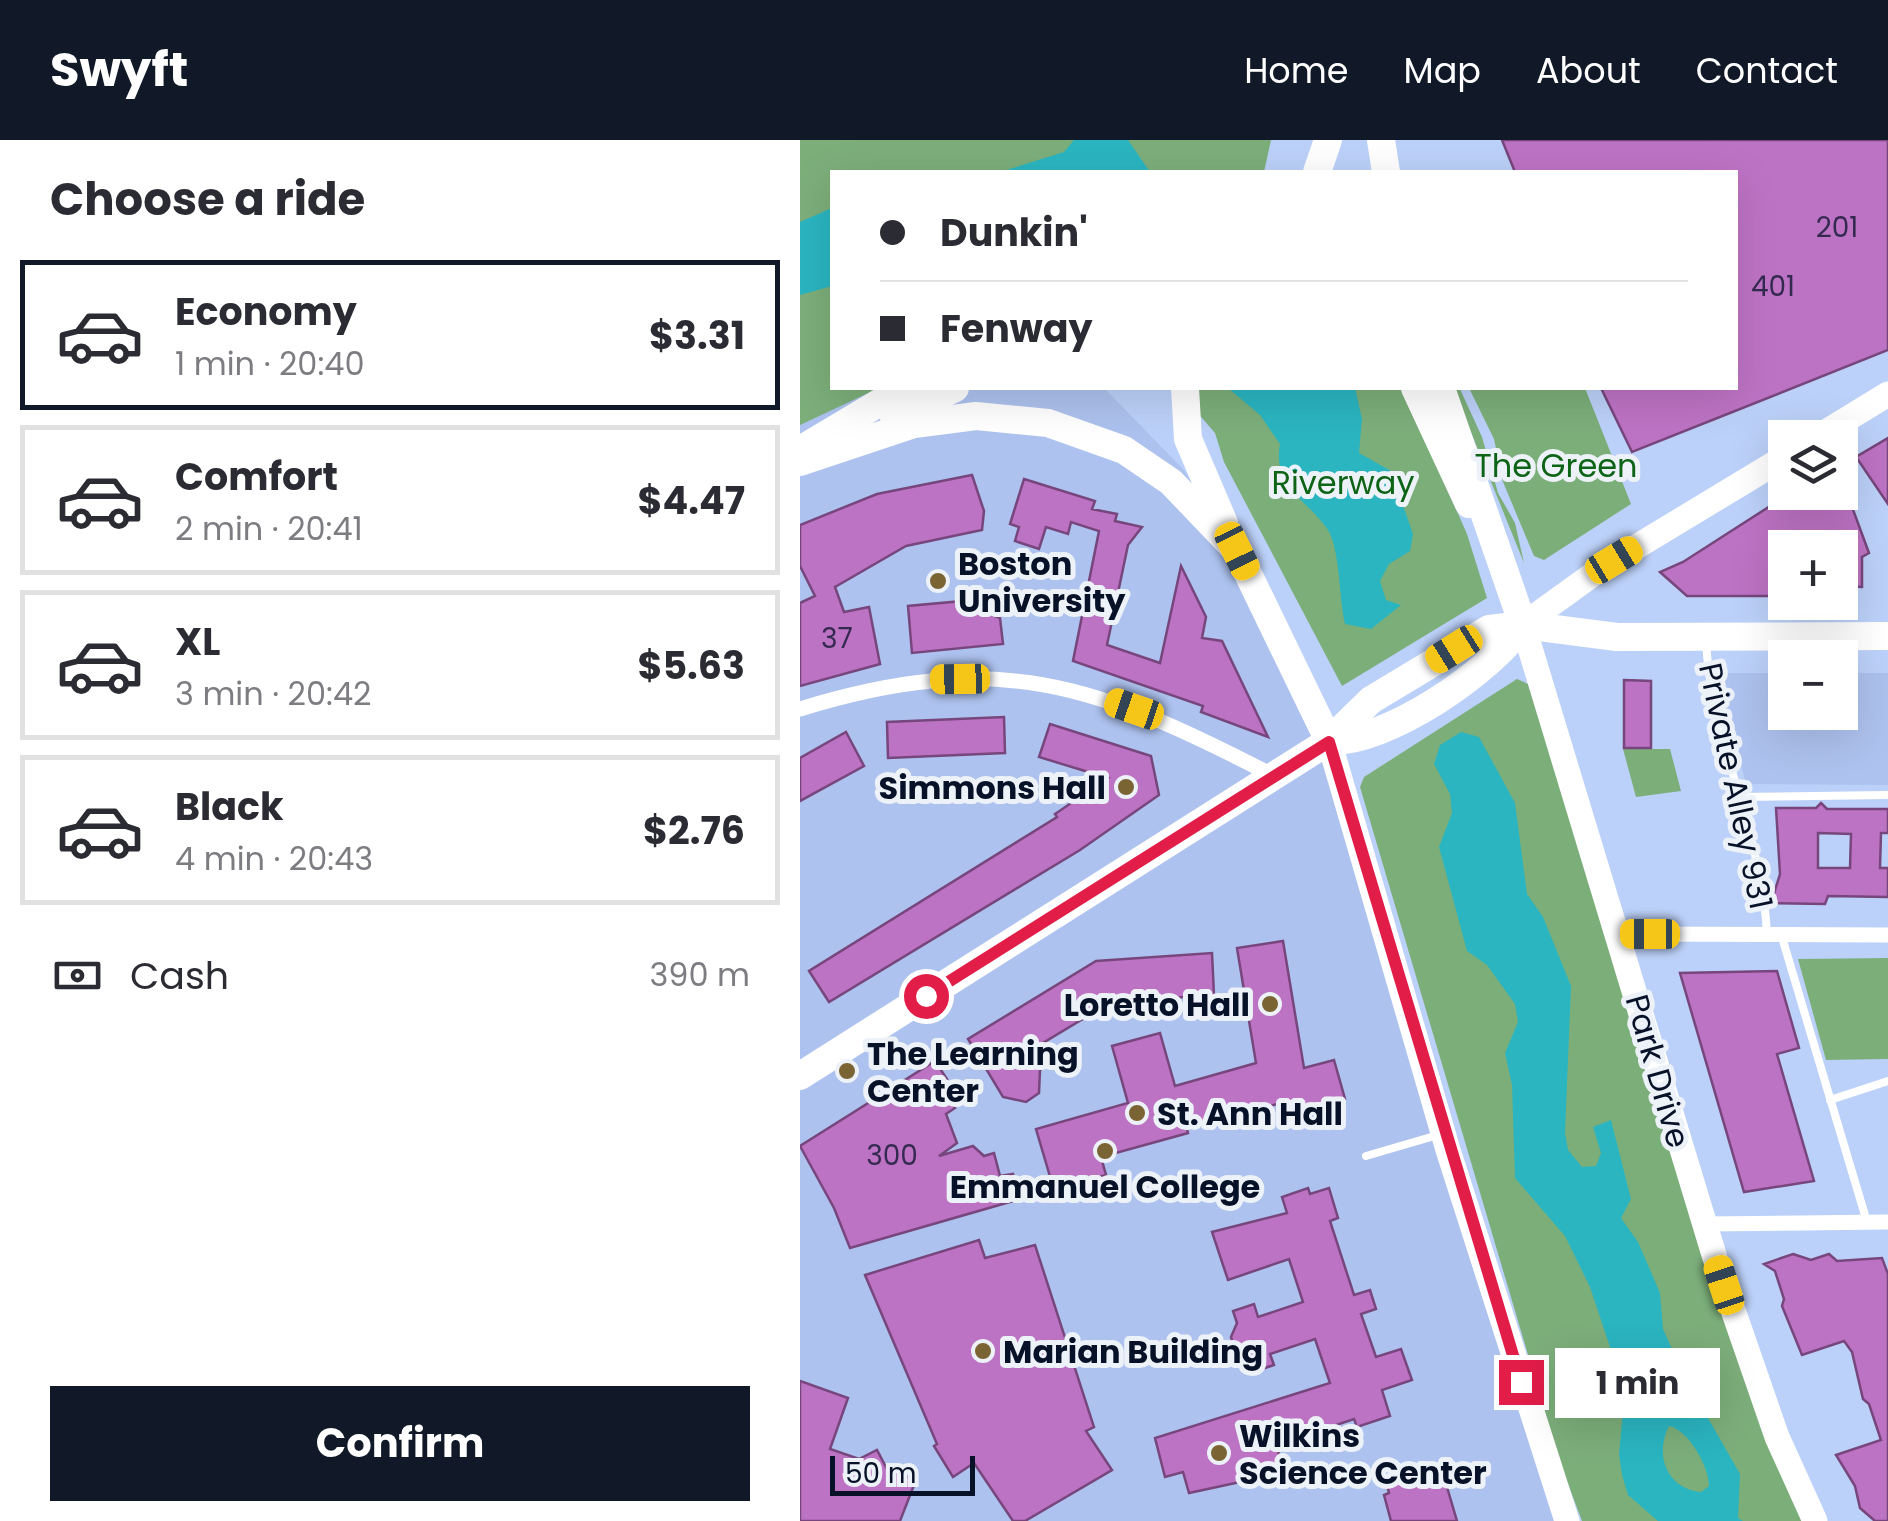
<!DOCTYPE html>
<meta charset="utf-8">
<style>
body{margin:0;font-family:Poppins,sans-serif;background:#f2f2f3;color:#2b2b33;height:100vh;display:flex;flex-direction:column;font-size:38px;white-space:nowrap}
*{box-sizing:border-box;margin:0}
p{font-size:32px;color:#7c7c81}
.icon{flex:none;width:55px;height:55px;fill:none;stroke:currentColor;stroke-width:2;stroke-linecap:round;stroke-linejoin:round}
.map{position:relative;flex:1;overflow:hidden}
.drawer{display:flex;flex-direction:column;background:#fff;width:800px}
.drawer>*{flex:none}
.banner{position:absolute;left:30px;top:30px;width:908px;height:220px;border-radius:0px;box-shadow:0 10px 40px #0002;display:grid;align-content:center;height:220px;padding:0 50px;background:#fff}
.buttons{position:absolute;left:968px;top:280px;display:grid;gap:20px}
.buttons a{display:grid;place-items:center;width:90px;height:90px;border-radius:0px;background:#fff;box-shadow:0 10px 40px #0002;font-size:50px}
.scale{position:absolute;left:30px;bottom:25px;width:145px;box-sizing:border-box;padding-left:10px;border:5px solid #071229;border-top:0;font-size:28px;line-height:35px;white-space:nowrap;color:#071229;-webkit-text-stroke:8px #edf1f8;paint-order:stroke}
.end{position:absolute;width:45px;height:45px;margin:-22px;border:12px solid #e11d48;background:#fff;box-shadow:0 0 0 5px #fff}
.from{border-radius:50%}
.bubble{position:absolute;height:70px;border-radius:0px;background:#fff;box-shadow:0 10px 40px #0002;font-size:32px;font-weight:700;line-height:70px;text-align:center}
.car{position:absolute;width:30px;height:60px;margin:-30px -15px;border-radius:12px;box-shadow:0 0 8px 2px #0007;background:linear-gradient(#f5c518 24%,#345 0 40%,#f5c518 0 76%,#345 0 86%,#f5c518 0)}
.banner b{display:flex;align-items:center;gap:35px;height:95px;font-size:38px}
.banner b+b{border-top:2px solid #e1e1e2}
.banner i{width:25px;height:25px;background:#2b2b33}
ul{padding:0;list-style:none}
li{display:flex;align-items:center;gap:30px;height:150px;margin:0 20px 15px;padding:0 30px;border:5px solid #e1e1e2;border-radius:0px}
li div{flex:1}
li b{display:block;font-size:38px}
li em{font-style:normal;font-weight:700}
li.selected{border-color:#111827}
li>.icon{width:90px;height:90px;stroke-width:1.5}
h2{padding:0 50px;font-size:45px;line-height:120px}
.pay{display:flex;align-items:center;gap:25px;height:110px;padding:0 50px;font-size:38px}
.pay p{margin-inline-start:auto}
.action{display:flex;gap:20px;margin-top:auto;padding:20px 50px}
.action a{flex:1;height:115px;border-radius:0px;background:#111827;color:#fff;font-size:40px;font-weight:700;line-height:115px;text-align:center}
header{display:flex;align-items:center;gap:60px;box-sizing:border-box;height:140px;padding:0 50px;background:#111827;color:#fff}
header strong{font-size:48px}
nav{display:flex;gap:55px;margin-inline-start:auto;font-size:35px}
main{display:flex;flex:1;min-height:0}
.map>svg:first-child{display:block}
.built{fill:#adc2ee}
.green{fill:#7cae7a}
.water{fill:#2ab5c1;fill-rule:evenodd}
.building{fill:#bd73c4;stroke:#77467c;stroke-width:2.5;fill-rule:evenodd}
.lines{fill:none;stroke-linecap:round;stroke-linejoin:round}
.lane{stroke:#fff;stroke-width:8}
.street{stroke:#fff;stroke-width:15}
.primary{stroke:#fff;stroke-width:25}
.highway{stroke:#fff;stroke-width:28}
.route{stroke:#e11d48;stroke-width:12}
.poi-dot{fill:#7b6434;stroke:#edf1f8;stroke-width:4}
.labels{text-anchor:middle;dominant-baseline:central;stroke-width:10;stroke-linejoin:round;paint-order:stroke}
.number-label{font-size:28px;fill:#342a50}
.park-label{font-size:32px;fill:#0d6416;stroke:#edf1f8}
.poi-label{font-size:32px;font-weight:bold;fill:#071229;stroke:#edf1f8;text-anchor:start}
.street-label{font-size:32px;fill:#071229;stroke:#edf1f8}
</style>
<header>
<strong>Swyft</strong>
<nav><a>Home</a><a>Map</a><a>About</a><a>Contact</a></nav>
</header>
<main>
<section class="drawer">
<h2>Choose a ride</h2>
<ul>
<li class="selected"><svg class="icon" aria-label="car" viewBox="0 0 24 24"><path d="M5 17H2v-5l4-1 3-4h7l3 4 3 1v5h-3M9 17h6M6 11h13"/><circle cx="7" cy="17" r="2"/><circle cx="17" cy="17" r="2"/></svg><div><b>Economy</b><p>1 min · 20:40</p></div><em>$3.31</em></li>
<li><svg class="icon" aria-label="car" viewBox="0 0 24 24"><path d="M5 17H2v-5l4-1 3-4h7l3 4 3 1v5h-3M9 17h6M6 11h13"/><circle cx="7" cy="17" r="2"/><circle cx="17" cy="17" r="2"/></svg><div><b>Comfort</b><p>2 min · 20:41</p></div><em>$4.47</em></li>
<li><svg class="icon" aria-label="car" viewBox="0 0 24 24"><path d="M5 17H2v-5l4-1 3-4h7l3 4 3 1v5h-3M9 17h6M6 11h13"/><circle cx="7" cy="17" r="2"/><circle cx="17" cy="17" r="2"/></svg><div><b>XL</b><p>3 min · 20:42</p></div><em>$5.63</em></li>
<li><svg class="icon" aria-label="car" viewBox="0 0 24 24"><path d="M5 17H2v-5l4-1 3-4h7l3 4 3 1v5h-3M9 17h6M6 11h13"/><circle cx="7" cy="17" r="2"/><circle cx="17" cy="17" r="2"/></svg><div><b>Black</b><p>4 min · 20:43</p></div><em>$2.76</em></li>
</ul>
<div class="pay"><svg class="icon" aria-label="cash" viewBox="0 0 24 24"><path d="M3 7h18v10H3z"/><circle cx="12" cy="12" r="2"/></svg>Cash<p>390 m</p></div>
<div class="action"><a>Confirm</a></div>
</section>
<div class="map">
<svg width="1088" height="1381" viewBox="0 0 1088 1381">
<rect width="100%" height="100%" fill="#bcd1f9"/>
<!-- built -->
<g class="built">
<polygon points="0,118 32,248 304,248 384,330 437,411 529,601 767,1381 0,1381"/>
<polygon points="917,533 985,533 985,572 1040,572 1040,533 1088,533 1088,645 946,644"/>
</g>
<!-- green -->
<g class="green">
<polygon points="0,0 471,0 464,32 32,32 32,248 79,248 0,285"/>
<polygon points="397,248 603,248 667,394 687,458 542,546 424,322 415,293 396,271"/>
<polygon points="653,248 660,249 682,297 698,353 715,383 724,423"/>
<polygon points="669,248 785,248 831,364 744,420 734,416 703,342 694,299"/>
<polygon points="717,539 728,544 1004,1381 782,1381 760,1323 560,647 564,637"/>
<polygon points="823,609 870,609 881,651 836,657"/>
<polygon points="1088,818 1088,919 1026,920 998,819"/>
</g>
<!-- water -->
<g class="water">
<polygon points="274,0 328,0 350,32 200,32 264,12"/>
<polygon points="32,68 32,146 0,155 0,82"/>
<path d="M428 248H555L562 279 559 313 591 331 613 394 610 411 589 424 580 441 586 460 601 465 571 489 545 484C539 459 540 409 528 390 508 360 472 347 480 304L460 275Z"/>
<path d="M661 592 679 597 715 663 727 754 743 777 771 846 765 993 768 1010 782 1027 796 1026 801 1013 793 987 811 980 831 1059 821 1078 838 1102 860 1153 863 1189 885 1238 940 1334 938 1378 943 1381H858L828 1355 822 1335 819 1314 825 1252 790 1147 765 1096 715 1038 712 945 705 913 718 882 715 864 687 825 667 811 639 707 652 673 650 654 634 624 640 605ZM869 1286C889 1290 909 1327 909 1346L901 1352C867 1349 854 1315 869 1286Z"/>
</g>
<!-- building -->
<g class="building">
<polygon points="702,0 1088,0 1088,210 832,312 801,248 935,248 935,32 715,32"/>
<polygon points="1088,298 1088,364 1056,317"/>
<polygon points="172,335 184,371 182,390 106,406 35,447 44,472 69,467 80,524 0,546 0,463 15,456 0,426 0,385 77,354"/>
<polygon points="224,339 295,361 292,369 317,374 315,381 342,387 328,405 307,505 360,523 381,426 406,477 402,498 422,501 468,597 401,572 403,566 273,521 299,391 271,382 268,394 246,387 239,409 215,401 219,387 210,384"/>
<polygon points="1045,348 1069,413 1062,417 1062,447 1040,446 1040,408 985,408 985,456 887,456 860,432 883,422 992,352 1040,352"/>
<polygon points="174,460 173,468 200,478 203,504 112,513 108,466"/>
<polygon points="824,540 851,541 851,608 824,608"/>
<polygon points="204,577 205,613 88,618 87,582"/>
<polygon points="250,584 351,616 359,655 280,710 29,862 9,831 257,677 255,674 308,638 239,617"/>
<polygon points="46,592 64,626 0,661 0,618"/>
<path d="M1021 663 1027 669H1088V693H1081L1080 728H1088V757L1028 756 1025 764 971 763 980 734 976 668H1016ZM1018 693 1051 694 1050 728H1018Z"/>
<polygon points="483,801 504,928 534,920 545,959 481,977 477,964 387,989 388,993 301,1017 306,1035 254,1050 236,989 328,963 312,906 360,893 375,946 456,923 437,808"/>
<polygon points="412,813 414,855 311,862 238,906 249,925 240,930 239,953 226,962 203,957 168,899 296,821"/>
<polygon points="977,831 999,908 977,914 1014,1041 944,1052 880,833"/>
<polygon points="135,921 147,939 139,944 155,968 146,974 157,1003 139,1016 173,1006 184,1016 194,1013 200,1036 213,1034 220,1059 50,1108 34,1068 0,1006"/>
<polygon points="508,1048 510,1054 529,1048 538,1078 530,1081 554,1155 570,1150 576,1169 561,1174 576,1217 601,1209 612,1240 582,1250 590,1276 557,1287 554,1279 476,1305 483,1326 454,1339 389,1353 383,1332 365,1337 355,1298 530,1243 515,1199 470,1214 474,1225 453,1232 448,1217 435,1210 431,1197 437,1183 433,1171 454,1164 458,1177 503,1162 489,1119 428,1140 412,1092 487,1073 482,1057"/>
<polygon points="179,1100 185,1118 235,1105 294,1287 286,1291 312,1330 225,1381 213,1381 174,1323 153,1337 134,1306 137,1304 65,1135"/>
<polygon points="993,1114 1011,1120 1029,1114 1037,1121 1082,1118 1088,1134 1088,1381 1075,1381 1060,1368 1055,1346 1036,1315 1081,1300 1069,1264 1063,1259 1052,1212 1044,1201 1002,1215 982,1166 984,1159 975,1131 964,1124"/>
<polygon points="0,1241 48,1258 30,1309 59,1319 77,1310 87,1329 116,1340 100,1381 0,1381"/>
<polygon points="628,1329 631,1341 644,1337 657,1381 591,1381 584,1355 589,1353 586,1341"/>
</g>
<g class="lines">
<!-- lane -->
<g class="lane">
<path d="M906 501C911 601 963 695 967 795"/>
<polyline points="937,657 1088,655"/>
<polyline points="981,794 1067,1082"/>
<polyline points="1030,960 1088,941"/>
<polyline points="566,1016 638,995"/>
</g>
<!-- street -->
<g class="street">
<path d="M0 569C199 508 296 544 474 636"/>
<polyline points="818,794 1088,795"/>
<polyline points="904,1084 1088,1082"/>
</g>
<!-- primary -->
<g class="primary">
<polyline points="1016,298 1088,254"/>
<polyline points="985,317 803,427 723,485 915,1118 977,1297 1015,1381"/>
<polyline points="529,601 648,1010 767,1381"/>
</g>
<!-- highway -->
<g class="highway">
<polyline points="581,0 586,32"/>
<polyline points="517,32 528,0"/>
<polyline points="385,248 388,299 424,383"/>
<polyline points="615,248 669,364"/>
<polyline points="641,248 723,485"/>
<polyline points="94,277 155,248"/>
<polyline points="0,310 104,248"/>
<polyline points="0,322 114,284 176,276 248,283 324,310 371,342 437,411 529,601"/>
<path d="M529 601C588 603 690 532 723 485"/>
<polyline points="0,936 529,601 571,560 689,489 723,485 817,497 1088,496"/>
</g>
</g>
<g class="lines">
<!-- route -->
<polyline class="route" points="126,856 529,602 721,1242"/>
</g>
<!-- markers -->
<g class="poi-dot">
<circle cx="138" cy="441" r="10"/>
<circle cx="326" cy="647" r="10"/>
<circle cx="470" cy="864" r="10"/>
<circle cx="47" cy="931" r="10"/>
<circle cx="337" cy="973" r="10"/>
<circle cx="305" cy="1011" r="10"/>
<circle cx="183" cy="1211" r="10"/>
<circle cx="419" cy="1313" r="10"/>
</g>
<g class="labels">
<!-- number labels -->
<g class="number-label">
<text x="1037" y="87">201</text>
<text x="973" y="146">401</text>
<text x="37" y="498">37</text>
<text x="92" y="1015">300</text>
</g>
<!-- park labels -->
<g class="park-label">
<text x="756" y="325">The Green</text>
<text x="543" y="342">Riverway</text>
</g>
<!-- poi labels -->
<g class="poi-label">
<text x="158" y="423">Boston<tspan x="158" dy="37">University</tspan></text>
<text x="306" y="647" text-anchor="end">Simmons Hall</text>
<text x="450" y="864" text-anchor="end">Loretto Hall</text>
<text x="67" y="913">The Learning<tspan x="67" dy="37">Center</tspan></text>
<text x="357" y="973">St. Ann Hall</text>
<text x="305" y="1046" text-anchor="middle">Emmanuel College</text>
<text x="203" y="1211">Marian Building</text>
<text x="439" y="1295">Wilkins<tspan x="439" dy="37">Science Center</tspan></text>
</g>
<!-- street labels -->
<g class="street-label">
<text transform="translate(936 646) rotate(78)">Private Alley 931</text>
<text transform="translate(858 931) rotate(74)">Park Drive</text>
</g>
</g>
</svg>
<div class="buttons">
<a><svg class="icon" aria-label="layers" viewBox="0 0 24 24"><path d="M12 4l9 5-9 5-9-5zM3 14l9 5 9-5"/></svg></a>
<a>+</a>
<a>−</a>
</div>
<div class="scale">50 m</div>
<i class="end from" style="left:126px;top:856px"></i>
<i class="end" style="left:721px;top:1242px"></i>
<div class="bubble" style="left:755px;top:1208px;width:165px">1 min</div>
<i class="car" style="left:437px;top:411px;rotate:154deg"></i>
<i class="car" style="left:814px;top:420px;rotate:59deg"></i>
<i class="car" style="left:654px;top:509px;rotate:238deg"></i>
<i class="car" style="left:160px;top:539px;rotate:269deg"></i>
<i class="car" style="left:334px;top:569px;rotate:289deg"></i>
<i class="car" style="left:850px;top:794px;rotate:270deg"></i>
<i class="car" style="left:924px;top:1145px;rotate:342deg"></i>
<div class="banner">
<b><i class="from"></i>Dunkin'</b>
<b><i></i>Fenway</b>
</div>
</div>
</main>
